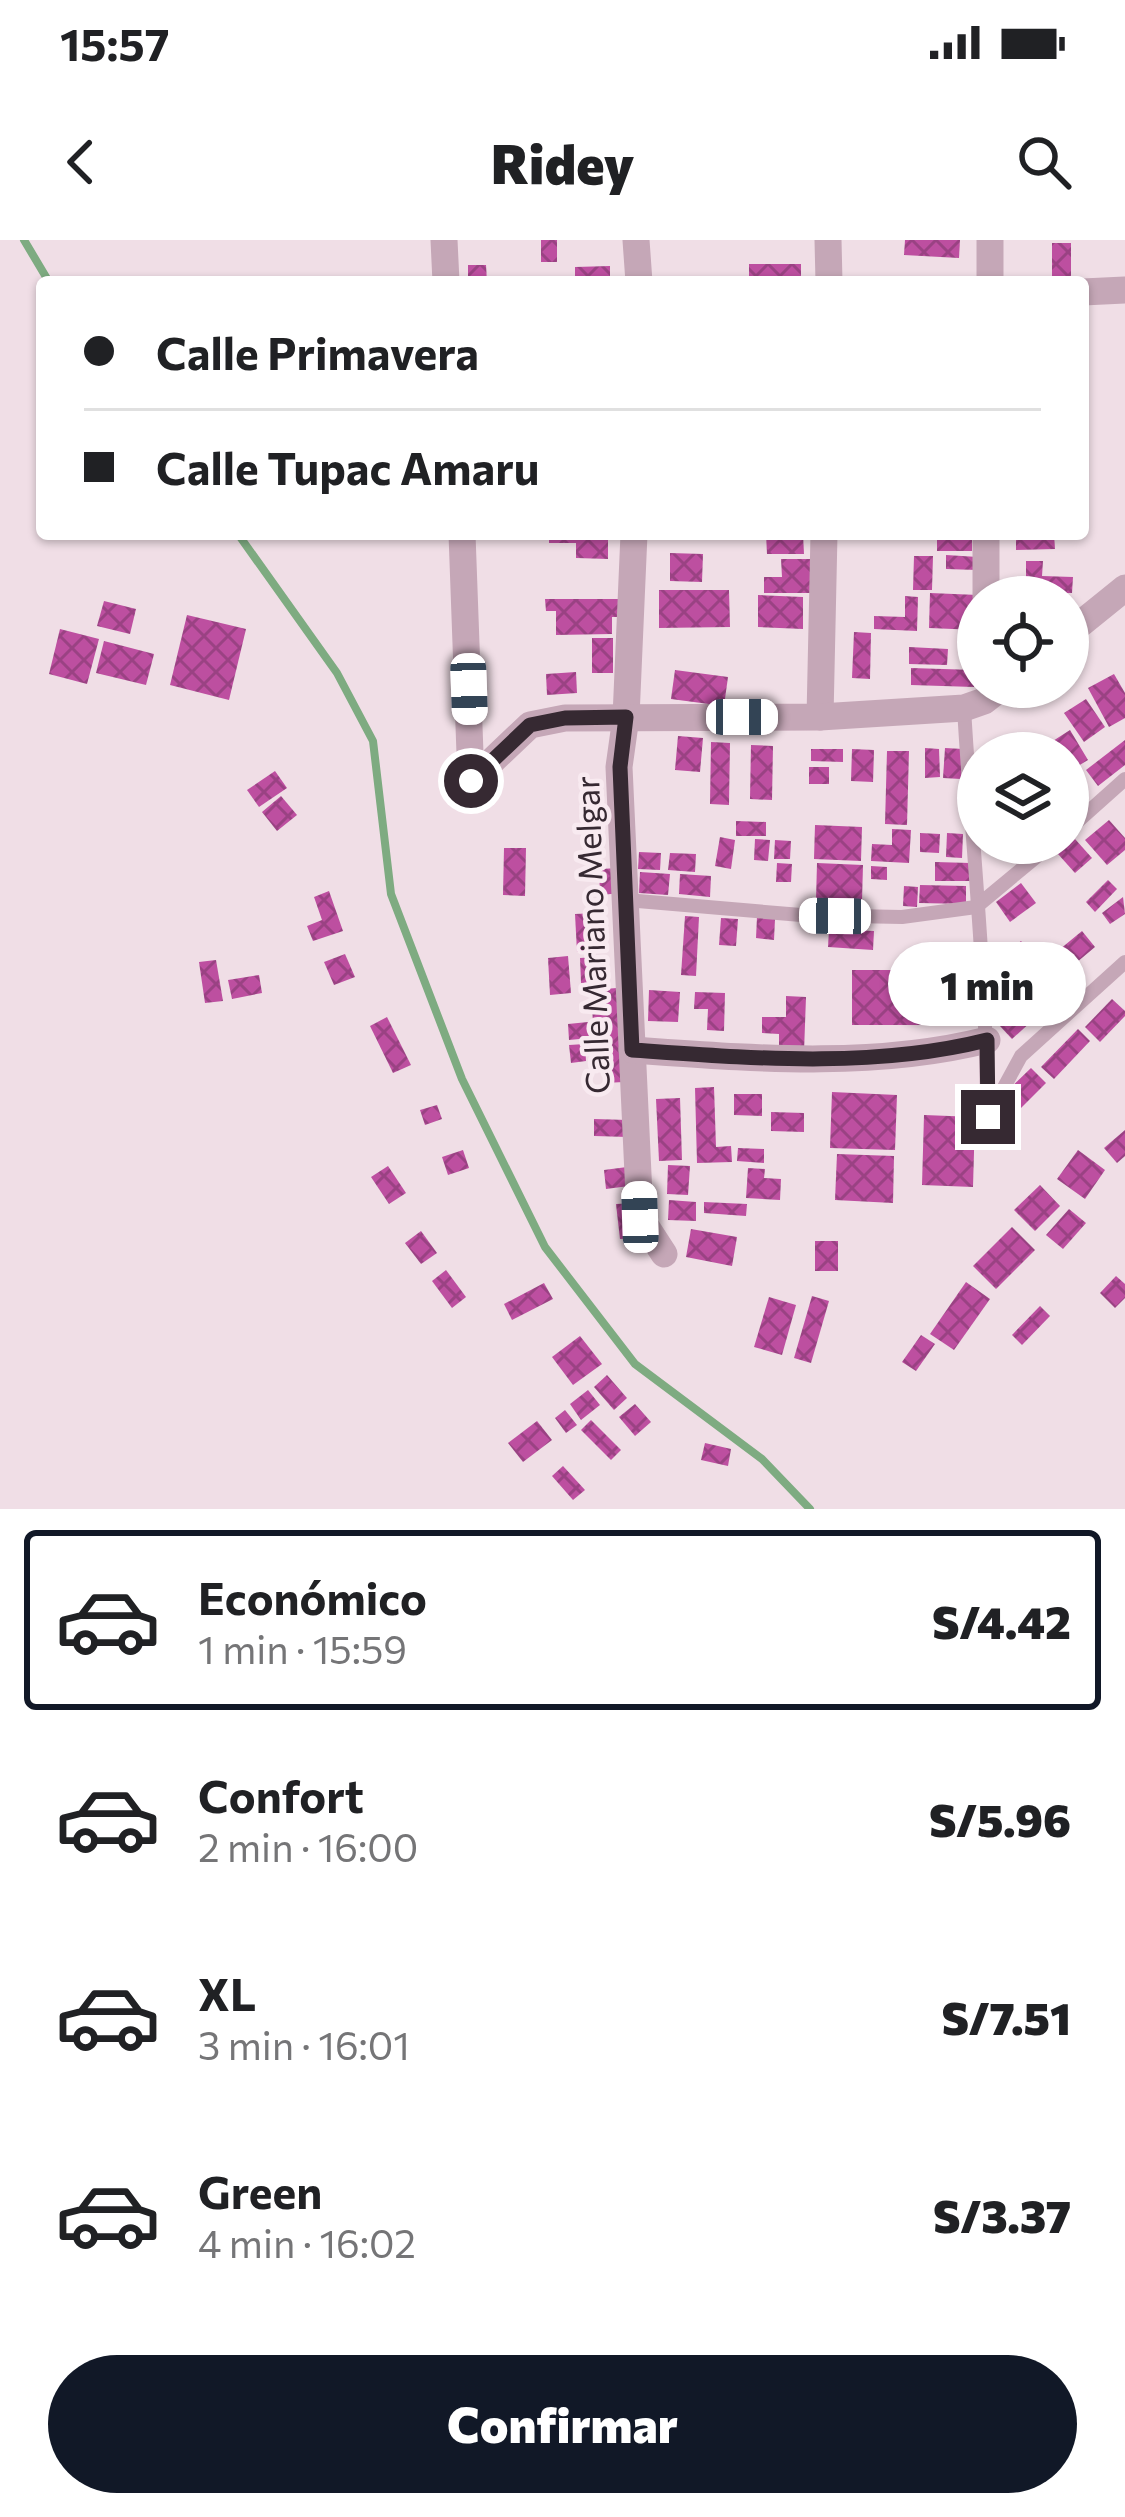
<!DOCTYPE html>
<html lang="es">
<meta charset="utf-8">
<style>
body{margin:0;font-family:Commissioner,sans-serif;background:#f2f2f2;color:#202124;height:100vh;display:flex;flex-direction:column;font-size:45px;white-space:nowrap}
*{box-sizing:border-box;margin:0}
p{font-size:39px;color:#757577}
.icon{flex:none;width:66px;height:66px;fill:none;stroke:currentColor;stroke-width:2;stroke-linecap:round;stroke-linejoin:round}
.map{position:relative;height:1269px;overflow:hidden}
.panel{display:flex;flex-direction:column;background:#fff;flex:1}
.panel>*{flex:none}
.banner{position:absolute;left:36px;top:36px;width:1053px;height:264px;border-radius:12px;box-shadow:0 3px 9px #0004;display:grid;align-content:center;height:264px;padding:0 48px;background:#fff}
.fabs{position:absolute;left:957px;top:336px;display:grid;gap:24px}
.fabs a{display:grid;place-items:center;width:132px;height:132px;border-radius:50%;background:#fff;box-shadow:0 3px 9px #0004;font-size:60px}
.end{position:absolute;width:54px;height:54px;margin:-27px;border:15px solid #362932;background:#fff;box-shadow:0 0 0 6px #fff}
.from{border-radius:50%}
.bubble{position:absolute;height:84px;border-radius:42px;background:#fff;box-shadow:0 3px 9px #0004;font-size:39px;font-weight:800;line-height:84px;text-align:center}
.car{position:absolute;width:36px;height:72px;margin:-36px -18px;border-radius:15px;box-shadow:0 0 9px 3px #0007;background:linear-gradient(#fff 24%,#345 0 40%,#fff 0 76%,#345 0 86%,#fff 0)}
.banner b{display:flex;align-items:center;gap:42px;height:114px;font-size:45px}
.banner b+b{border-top:3px solid #e0e0e0}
.banner i{width:30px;height:30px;background:#202124}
ul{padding:21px 0 0;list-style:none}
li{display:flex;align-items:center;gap:36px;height:180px;margin:0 24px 18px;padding:0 24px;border:6px solid transparent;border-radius:12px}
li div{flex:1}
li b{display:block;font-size:45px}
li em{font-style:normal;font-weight:800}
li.active{border-color:#111827}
li>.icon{width:108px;height:108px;stroke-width:1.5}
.primary-button{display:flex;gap:24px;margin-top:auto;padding:24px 48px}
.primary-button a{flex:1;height:138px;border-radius:72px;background:#111827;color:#fff;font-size:48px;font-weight:800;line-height:138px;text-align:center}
.status{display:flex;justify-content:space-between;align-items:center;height:84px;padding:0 60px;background:#fff;direction:ltr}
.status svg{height:33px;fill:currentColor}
header{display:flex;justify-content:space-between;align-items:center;height:156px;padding:0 48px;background:#fff;font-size:54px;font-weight:800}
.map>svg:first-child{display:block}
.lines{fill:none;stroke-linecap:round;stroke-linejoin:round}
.stream{stroke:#7eab81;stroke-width:8}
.building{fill:url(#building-cross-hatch)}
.lane{stroke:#c5a7b7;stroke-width:14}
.street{stroke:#c5a7b7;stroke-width:27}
.route{stroke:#362932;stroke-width:15}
.labels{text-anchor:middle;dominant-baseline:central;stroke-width:9;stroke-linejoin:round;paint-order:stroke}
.street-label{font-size:33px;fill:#362932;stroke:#f8eaf0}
</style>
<div class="status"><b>15:57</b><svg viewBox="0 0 49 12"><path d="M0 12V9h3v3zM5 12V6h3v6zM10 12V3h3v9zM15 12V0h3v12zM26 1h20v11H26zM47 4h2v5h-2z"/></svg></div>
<header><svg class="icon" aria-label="back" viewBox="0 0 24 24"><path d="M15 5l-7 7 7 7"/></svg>Ridey<svg class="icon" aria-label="search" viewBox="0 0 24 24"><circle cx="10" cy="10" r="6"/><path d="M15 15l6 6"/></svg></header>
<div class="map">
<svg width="1125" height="1269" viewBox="0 0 1125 1269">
<defs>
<pattern id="building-cross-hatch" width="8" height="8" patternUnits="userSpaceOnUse" patternTransform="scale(3)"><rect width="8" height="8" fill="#bd4fa0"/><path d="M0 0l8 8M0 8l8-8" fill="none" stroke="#9a4283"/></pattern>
</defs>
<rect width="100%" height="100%" fill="#f0dee6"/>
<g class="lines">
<!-- stream -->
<g class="stream">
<polyline points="24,0 49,42"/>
<polyline points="238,294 337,433 373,501 391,654 462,839 545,1007 635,1124 762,1219 810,1269"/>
</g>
</g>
<!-- building -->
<g class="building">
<rect x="541" y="0" width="16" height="22"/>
<polygon points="905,0 960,0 959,18 904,15"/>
<rect x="1052" y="3" width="19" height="38"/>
<rect x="749" y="24" width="52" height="18"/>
<polygon points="468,25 486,25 487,42 468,42"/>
<polygon points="610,26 610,42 575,42 575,27"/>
<polygon points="549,294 608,294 608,319 576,318 576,303 549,303"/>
<polygon points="766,294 803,294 804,314 767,314"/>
<polygon points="1016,294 1054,294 1055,309 1016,310"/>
<polygon points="937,295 972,296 972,311 937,311"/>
<polygon points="670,313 703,314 702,342 670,341"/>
<polygon points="946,315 978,317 977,330 946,329"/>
<polygon points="914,316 933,316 932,350 913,350"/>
<polygon points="781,319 812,319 812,353 764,353 764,337 782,337"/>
<polygon points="1026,321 1043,321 1042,336 1073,337 1072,353 1020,353 1020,338 1026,338"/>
<polygon points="659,350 729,350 730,387 659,388"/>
<polygon points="930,353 978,355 977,390 929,388"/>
<polygon points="758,355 803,357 803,389 758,387"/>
<polygon points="905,356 918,357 917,391 874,389 874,376 905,377"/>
<polygon points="545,359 620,359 620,377 612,377 612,394 556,395 556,371 546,371"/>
<polygon points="104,361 136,369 130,394 97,386"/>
<polygon points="187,375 246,389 229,460 170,445"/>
<polygon points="60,389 99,399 87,444 49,434"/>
<polygon points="854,392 871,393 870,439 852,438"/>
<rect x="592" y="398" width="21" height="35"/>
<polygon points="104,401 154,414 146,445 96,433"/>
<polygon points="909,407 948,409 947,425 909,424"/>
<polygon points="911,428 975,430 974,447 911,445"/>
<polygon points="675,430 728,437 724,466 671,459"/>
<polygon points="576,432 577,453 547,455 546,434"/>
<polygon points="1114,434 1125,453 1125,478 1109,487 1088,448"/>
<polygon points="1086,459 1105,487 1084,502 1064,473"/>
<polygon points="1070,490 1088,520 1068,532 1068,513 1045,513 1042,508"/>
<polygon points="678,496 703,498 700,532 675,530"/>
<polygon points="1125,500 1125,525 1098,546 1086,530"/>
<polygon points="711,502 730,503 729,565 710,564"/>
<polygon points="751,505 773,506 772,560 750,559"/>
<polygon points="925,508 939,509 940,537 925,538"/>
<polygon points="945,508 963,509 961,539 943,538"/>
<polygon points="811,509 843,509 843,522 811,521"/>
<polygon points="852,509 874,510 873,542 851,541"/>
<polygon points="887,511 909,511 907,585 885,584"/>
<rect x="809" y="527" width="20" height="17"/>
<polygon points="275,531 287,548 259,567 247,550"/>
<polygon points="281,556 297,575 277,591 262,572"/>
<polygon points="1109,580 1125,598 1125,610 1107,625 1085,600"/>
<polygon points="736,581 766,582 766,596 736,596"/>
<polygon points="815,585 862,587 861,621 814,619"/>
<polygon points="892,589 911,590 909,623 871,621 872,604 892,605"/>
<polygon points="920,593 940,594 939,613 920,612"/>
<polygon points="947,593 963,594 962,618 946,617"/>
<polygon points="720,597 735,600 731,629 715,626"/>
<polygon points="755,599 770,600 768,621 754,620"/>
<polygon points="1075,599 1092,618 1075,633 1058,614"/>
<polygon points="775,600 791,601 790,619 774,619"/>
<polygon points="504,608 526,608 525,656 503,655"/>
<polygon points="639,612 661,613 660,630 638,629"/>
<polygon points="670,613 696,614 695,632 668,630"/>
<polygon points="935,622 970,623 970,641 935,641"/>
<polygon points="777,623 792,624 791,642 776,642"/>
<polygon points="817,623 863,625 862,661 816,660"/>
<polygon points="871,626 887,627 887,640 871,639"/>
<polygon points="620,628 622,653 600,655 599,629"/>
<polygon points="640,632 670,634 668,655 639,653"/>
<polygon points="680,634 711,636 710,657 679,654"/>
<polygon points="1108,640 1117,649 1095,672 1086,662"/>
<polygon points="1021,643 1036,663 1010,682 996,662"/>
<polygon points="920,645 966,646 966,664 919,663"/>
<polygon points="904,646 918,647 917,667 903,666"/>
<polygon points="329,651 343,691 313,701 307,686 322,680 314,657"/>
<polygon points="1123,657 1125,674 1110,684 1102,673"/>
<polygon points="595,673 597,711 577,712 575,674"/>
<polygon points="685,676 699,677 696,736 681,735"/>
<polygon points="757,677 775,679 774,700 756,698"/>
<polygon points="721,678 738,679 736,706 719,705"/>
<polygon points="829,689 874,691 873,710 828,707"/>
<polygon points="1082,691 1095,707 1070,728 1077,736 1062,748 1042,724"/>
<polygon points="1021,701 1037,720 996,753 989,744 1012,725 1003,715"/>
<polygon points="971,709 972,724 950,725 949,710"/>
<polygon points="345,714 355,737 334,745 324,722"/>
<polygon points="568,716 571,753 550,755 548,718"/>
<polygon points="595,717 596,742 581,743 580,718"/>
<polygon points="216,720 223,761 205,763 199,722"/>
<polygon points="1034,729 1042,737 1009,768 1001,758"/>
<rect x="852" y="730" width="90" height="55"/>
<polygon points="259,735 262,753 232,759 228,740"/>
<polygon points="1046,741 1058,753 1036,773 1025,761"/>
<polygon points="617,748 623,842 606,843 603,799 594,799 591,750"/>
<polygon points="649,750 680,752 678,782 648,781"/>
<polygon points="695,752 725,753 724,791 707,790 708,769 694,769"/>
<polygon points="786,756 806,757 804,812 779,811 779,794 762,793 762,777 786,777"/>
<polygon points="1112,759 1125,771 1125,776 1100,802 1085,787"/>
<polygon points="1020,766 1033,780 1012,799 999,785"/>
<polygon points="387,777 411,825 393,833 370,786"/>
<polygon points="588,782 590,798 569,800 568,784"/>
<polygon points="1078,789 1090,801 1054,839 1041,827"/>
<polygon points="585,804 586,821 571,823 569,805"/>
<polygon points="1031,828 1046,843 1018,871 1003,855"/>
<polygon points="714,847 716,907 731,906 732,922 697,923 695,848"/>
<polygon points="832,852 897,855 895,910 830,908"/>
<polygon points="734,854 762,854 762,876 734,875"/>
<polygon points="680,858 682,920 659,921 656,859"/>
<polygon points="437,865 442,879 425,885 420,870"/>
<polygon points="771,872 804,873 804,892 771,891"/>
<polygon points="924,875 975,877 973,947 922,945"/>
<polygon points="594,879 628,880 628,897 594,896"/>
<polygon points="1125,890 1125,916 1117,923 1104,908"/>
<polygon points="738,908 764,909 764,923 737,921"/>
<polygon points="463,910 469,928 448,935 442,917"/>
<polygon points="1078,910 1105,930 1085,959 1057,939"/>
<polygon points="837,914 894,916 893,963 835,960"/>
<polygon points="668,925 690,926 688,955 667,954"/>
<polygon points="388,926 406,953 389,964 371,937"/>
<polygon points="627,927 629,946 606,949 604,930"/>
<polygon points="748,928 765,929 764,938 781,939 780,960 746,958"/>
<polygon points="1040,945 1060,966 1035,991 1014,970"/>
<polygon points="669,960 696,962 696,981 668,980"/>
<polygon points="704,962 747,964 746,976 704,973"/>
<polygon points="635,963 638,998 620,999 616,964"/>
<polygon points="1069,969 1086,983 1063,1009 1046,995"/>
<polygon points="1012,987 1035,1010 996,1049 973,1026"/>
<polygon points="691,989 737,997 732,1026 686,1017"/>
<polygon points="421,991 437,1013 421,1024 405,1003"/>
<rect x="815" y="1001" width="23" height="30"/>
<polygon points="446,1030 466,1057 452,1068 432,1041"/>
<polygon points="1116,1036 1125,1044 1125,1058 1115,1068 1100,1053"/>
<polygon points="966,1042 990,1059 954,1110 930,1094"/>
<polygon points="544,1043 553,1059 512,1080 504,1064"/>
<polygon points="812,1056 829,1061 811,1123 794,1118"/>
<polygon points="769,1057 796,1065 782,1115 754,1107"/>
<polygon points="1040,1066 1050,1076 1022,1105 1012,1095"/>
<polygon points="921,1095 935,1104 916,1131 902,1122"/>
<polygon points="580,1096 602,1124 573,1145 552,1117"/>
<polygon points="607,1135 627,1158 614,1170 594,1147"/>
<polygon points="588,1150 600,1165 581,1180 570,1164"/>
<polygon points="635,1164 651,1182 635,1196 619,1177"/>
<polygon points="565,1170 577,1185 566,1193 555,1178"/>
<polygon points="591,1180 621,1210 611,1220 581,1190"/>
<polygon points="537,1181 552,1200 523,1222 508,1203"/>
<polygon points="705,1203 731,1209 728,1226 701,1220"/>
<polygon points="563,1226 585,1250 573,1260 552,1236"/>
</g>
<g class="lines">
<!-- lane -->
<g class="lane">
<path d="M964 468C972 605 987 740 987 877"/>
<polyline points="1068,590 1125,539"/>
<polyline points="626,660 801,675 902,677 976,667 1053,603"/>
<polyline points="990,873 1021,816 1125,722"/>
</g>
<!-- street -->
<g class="street">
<polyline points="444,0 446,42"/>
<polyline points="636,0 639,42"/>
<polyline points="828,0 829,42"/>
<polyline points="990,42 990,0"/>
<polyline points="1083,52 1125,50"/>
<polyline points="462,294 471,541"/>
<polyline points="634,294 626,477 619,527 640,977 664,1014"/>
<polyline points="986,357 986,294"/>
<polyline points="1068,394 1125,348"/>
<polyline points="820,477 824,294"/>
<polyline points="471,541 530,485 565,478 820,477 964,468 984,461 1002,447"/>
<path d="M632 810C749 818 872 829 987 800"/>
</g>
</g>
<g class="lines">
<!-- route -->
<path class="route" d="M471 541 530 485 565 478 626 477 620 527 632 810C749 818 872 829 987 800L988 877"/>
</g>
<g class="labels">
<!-- street labels -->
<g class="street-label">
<text transform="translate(591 695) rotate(-92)">Calle Mariano Melgar</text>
</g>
</g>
</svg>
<div class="fabs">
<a><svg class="icon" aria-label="locate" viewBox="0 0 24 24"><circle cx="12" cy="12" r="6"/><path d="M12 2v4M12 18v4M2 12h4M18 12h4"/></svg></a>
<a><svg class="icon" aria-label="layers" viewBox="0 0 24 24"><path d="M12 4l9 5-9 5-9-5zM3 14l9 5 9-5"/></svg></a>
</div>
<i class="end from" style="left:471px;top:541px"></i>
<i class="end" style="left:988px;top:877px"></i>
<div class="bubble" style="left:888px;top:702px;width:198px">1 min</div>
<i class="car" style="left:469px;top:449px;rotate:178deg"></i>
<i class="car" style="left:742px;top:477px;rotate:90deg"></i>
<i class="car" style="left:835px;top:676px;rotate:271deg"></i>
<i class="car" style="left:640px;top:977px;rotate:358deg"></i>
<div class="banner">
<b><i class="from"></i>Calle Primavera</b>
<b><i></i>Calle Tupac Amaru</b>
</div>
</div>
<section class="panel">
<ul>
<li class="active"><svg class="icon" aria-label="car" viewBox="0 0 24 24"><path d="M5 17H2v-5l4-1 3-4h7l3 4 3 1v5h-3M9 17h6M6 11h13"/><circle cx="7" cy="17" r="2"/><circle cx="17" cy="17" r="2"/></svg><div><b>Económico</b><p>1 min · 15:59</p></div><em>S/4.42</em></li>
<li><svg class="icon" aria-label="car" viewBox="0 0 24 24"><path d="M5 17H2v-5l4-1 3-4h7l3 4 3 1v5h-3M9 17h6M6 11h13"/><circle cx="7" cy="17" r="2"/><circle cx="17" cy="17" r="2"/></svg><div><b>Confort</b><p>2 min · 16:00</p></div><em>S/5.96</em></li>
<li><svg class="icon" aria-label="car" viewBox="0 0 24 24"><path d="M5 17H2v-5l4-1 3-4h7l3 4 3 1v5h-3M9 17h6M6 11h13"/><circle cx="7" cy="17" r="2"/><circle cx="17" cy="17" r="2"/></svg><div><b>XL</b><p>3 min · 16:01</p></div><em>S/7.51</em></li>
<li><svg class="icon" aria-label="car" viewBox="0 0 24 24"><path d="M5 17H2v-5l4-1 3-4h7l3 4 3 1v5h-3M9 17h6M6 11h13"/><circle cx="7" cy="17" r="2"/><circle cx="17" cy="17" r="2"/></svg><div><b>Green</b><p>4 min · 16:02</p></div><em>S/3.37</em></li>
</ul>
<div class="primary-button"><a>Confirmar</a></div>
</section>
